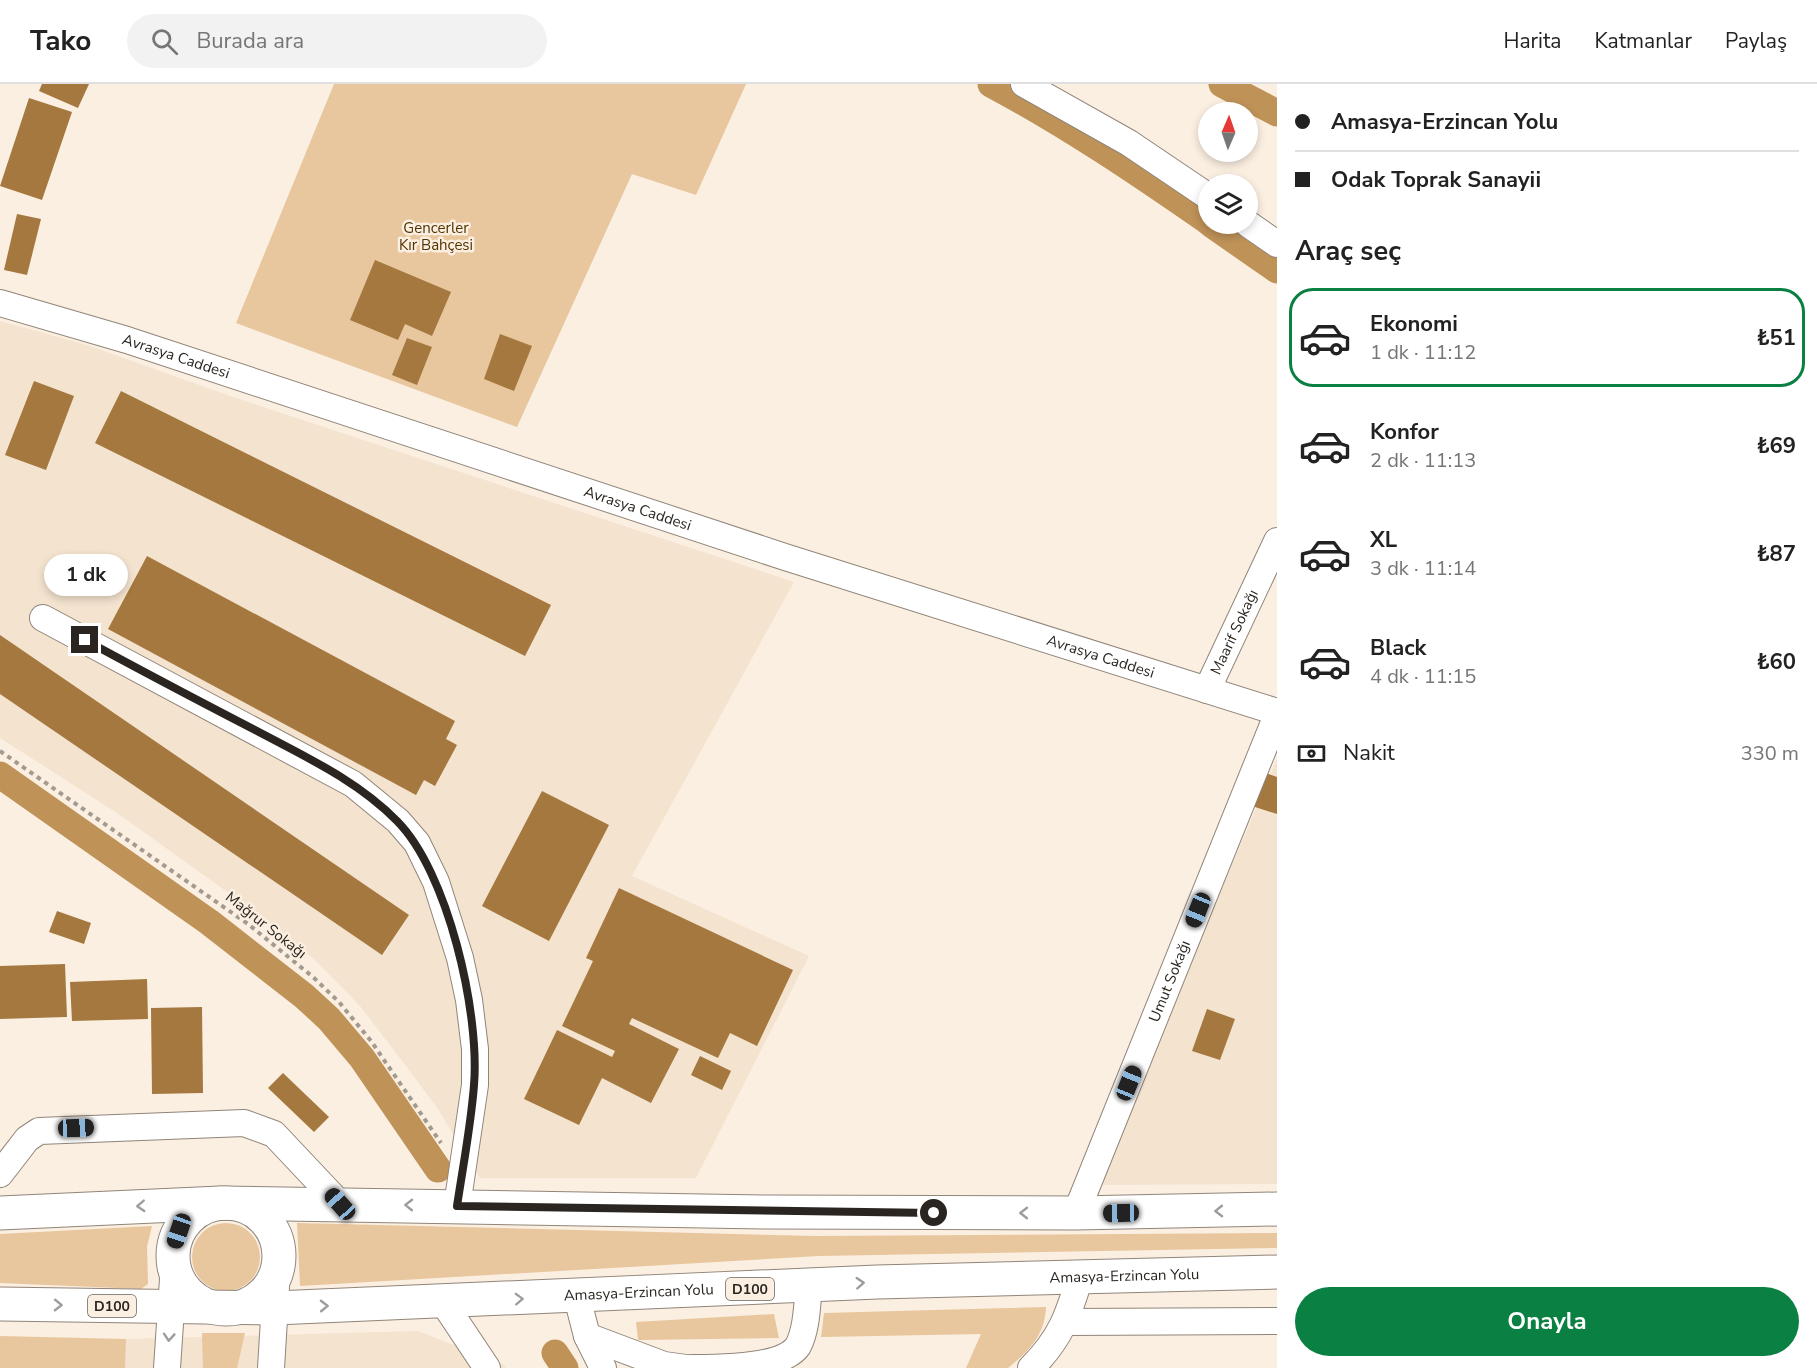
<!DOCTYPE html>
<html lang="tr">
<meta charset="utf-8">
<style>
body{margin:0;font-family:"Nunito Sans",sans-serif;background:#f2f2f2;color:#222;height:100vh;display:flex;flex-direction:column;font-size:22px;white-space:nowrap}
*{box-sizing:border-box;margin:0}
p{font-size:20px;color:#767676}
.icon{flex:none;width:33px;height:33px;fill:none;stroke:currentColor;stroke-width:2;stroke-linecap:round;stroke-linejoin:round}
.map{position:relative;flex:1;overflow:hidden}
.sheet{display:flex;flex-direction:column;background:#fff;width:540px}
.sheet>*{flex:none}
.banner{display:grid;align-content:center;height:132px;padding:0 18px;background:#fff}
.needle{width:39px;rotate:2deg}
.controls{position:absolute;left:1198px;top:18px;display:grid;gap:12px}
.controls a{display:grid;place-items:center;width:60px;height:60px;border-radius:50%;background:#fff;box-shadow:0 3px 9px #0003;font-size:30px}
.end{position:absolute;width:27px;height:27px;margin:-14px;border:8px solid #2a2520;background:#fff;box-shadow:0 0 0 3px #fff}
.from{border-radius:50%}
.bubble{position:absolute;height:42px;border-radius:21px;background:#fff;box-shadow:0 3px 9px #0003;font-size:20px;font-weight:700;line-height:42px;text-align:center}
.car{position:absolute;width:18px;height:36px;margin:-18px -9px;border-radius:8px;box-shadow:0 0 4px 2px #0007;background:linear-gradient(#222 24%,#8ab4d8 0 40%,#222 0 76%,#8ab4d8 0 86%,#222 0)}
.banner b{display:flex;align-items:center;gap:21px;height:57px;font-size:22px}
.banner b+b{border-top:2px solid #e0e0e0}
.banner i{width:15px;height:15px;background:#222}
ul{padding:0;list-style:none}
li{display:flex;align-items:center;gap:18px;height:99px;margin:0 12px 9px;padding:0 6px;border:3px solid transparent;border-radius:24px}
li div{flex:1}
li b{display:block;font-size:22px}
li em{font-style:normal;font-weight:700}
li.selected{border-color:#0b8043}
li>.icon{width:54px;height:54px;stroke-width:1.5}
h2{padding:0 18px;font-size:27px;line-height:72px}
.pay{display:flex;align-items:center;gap:15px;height:66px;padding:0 18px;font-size:22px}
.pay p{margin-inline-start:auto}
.cta{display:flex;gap:12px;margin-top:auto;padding:12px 18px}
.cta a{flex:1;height:69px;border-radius:36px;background:#0b8043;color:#fff;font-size:24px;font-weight:700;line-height:69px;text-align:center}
header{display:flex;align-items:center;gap:36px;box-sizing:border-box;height:84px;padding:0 30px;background:#fff;border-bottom:2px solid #e0e0e0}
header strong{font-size:28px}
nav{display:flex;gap:33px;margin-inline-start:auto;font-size:21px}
.search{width:420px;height:54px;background:#f2f2f2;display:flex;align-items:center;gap:15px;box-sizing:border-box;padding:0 21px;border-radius:33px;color:#767676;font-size:22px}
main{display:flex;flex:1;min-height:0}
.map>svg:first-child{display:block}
.built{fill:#f4e3cf}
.green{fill:#e8c69e}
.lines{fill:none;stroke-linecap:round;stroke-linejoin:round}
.canal{stroke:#bf9258;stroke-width:27}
.building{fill:#a4783e}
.minor-casing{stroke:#908579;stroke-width:28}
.highway-casing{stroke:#908579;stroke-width:35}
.path{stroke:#a39a90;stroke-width:4;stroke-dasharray:4.5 4.5;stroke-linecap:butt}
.minor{stroke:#fff;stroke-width:26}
.highway{stroke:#fff;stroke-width:33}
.oneway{stroke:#9f9d9b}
.route{stroke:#2a2520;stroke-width:8}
.labels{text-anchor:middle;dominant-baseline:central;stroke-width:5;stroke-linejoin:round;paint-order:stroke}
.shield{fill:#fbefe1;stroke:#69625a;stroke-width:1.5}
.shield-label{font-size:14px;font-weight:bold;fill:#2a2520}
.park-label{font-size:15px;fill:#523302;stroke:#fbefe1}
.street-label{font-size:15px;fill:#2a2520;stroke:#fbefe1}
</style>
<header>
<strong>Tako</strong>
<div class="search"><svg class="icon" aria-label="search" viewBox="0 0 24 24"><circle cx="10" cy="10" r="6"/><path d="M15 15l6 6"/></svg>Burada ara</div>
<nav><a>Harita</a><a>Katmanlar</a><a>Paylaş</a></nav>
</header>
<main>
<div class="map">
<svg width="1277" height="1284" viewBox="0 0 1277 1284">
<rect width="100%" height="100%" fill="#fbefe1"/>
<!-- built -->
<g class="built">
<polygon points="0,237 87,261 233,313 794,498 632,792 809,872 696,1094 480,1094 438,1025 409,986 360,922 315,876 258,830 117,729 0,654"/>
<polygon points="1277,675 1277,1100 1096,1101"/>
<polygon points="418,1247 504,1281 506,1284 125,1284 126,1255"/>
</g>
<!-- green -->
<g class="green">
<polygon points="334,0 746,0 696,111 632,90 517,343 236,239"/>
<polygon points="297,1139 816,1152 1277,1149 1277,1164 819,1172 300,1202"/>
<circle cx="226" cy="1173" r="34"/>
<polygon points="152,1142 147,1163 148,1200 141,1205 0,1199 0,1150"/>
<path d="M1046 1223C1045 1251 1029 1267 1008 1284H966L981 1250 821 1253 824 1229Z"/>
<polygon points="774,1230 779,1254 638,1256 636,1238"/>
<polygon points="202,1249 245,1249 237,1284 203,1284"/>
<polygon points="0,1252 126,1255 125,1284 0,1284"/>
</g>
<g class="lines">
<!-- canal -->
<g class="canal">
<path d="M991 0C1069 42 1137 88 1209 138"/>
<polyline points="1222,0 1277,29"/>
<polyline points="1211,140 1277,186"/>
<polyline points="0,691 209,838 304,912 329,935 362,974 438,1085"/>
<polyline points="555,1269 565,1284"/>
</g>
</g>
<!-- building -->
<g class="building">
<polygon points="42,0 89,0 78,24 39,7"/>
<polygon points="29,14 72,28 42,116 0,102"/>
<polygon points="17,130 41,135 27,191 4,186"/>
<polygon points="375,176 451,208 432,252 405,240 398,256 350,236"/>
<polygon points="500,250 532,262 514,307 484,295"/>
<polygon points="407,254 432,263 417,301 392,291"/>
<polygon points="34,297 74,312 46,386 5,371"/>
<polygon points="121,307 551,521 525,572 95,359"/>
<polygon points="147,472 455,637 446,655 457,661 435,702 424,696 416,711 108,545"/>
<polygon points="0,551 409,831 382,871 0,610"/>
<polygon points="1263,688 1277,693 1277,730 1252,722"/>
<polygon points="542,707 609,741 549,857 482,822"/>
<polygon points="619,804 793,886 757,962 730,949 718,974 632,934 629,940 679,965 651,1019 602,994 579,1041 524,1015 557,946 612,973 615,967 562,942 593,877 586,874"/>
<polygon points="57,827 91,839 84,860 49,848"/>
<polygon points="65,880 67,933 0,935 0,882"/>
<polygon points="147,895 148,935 72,937 70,898"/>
<polygon points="202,923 203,1009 152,1010 151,924"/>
<polygon points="1207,925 1235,935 1220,976 1192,967"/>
<polygon points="700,972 731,987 722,1006 691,991"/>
<polygon points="283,989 329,1033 314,1048 268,1004"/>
</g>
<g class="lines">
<!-- minor casing -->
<g class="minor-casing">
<g id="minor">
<polyline points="1024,0 1129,59 1209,113"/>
<polyline points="1248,140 1277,160"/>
<path id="s1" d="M0 219 127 256 785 473 1277 628"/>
<polyline points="43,534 353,700 398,737 417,759 436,798 460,874 469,916 475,965 475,1001 457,1122"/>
<path id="s2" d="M1207 606 1277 457"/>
<polyline points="0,1090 27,1055 39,1047 244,1039 274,1050 340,1120"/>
<path id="s3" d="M1076 1129 1277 631"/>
<polyline points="577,1213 587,1252 603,1284"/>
<polyline points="443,1218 487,1284"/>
<polyline points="1066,1238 1277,1237"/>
<polyline points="587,1252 664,1281 686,1284"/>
<polyline points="167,1284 174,1180"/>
<polyline points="271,1284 277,1186"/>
<path d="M692 1284C721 1284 783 1284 798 1262 807 1245 807 1220 809 1202"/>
<path d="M1031 1284C1061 1254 1068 1232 1080 1193"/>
</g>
</g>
<!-- highway casing -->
<g class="highway-casing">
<g id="highway">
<circle cx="226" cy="1172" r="53"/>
<polyline points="0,1129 220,1119 767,1128 1076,1129 1277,1125"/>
<path id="s4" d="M0 1220 275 1224 877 1198 1277 1188"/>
</g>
</g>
<!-- path -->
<polyline class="path" points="0,667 248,840 313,893 339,918 371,957 441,1059"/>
<!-- minor -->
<use href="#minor" class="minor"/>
<!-- highway -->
<use href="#highway" class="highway"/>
</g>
<!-- one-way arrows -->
<defs><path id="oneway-chevron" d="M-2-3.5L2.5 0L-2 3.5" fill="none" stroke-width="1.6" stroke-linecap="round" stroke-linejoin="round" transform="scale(1.5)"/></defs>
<g class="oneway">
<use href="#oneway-chevron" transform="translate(409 1121) rotate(-179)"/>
<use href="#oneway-chevron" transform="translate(141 1122) rotate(177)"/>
<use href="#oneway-chevron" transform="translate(1219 1127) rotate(179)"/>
<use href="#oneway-chevron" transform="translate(1024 1129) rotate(-180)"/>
<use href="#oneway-chevron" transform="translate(860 1199) rotate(-3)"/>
<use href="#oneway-chevron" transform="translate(519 1215) rotate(-2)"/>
<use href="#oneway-chevron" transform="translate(58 1221) rotate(1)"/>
<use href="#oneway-chevron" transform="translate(324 1222) rotate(-1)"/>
<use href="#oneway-chevron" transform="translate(169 1253) rotate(94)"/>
</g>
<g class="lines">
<!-- route -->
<path class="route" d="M85 556C142 587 199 617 257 647 306 673 358 697 397 737 448 788 480 929 474 1001 471 1041 463 1082 457 1122L934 1129"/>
</g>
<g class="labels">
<!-- shield labels -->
<g class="shield">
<rect x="726" y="1194" width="48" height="22" rx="4.5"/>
<rect x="88" y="1211" width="48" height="22" rx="4.5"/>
</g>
<g class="shield-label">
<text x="750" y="1205">D100</text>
<text x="112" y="1222">D100</text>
</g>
<!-- park labels -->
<g class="park-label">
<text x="436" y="144">Gencerler<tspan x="436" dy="17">Kır Bahçesi</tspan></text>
</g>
<!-- street labels -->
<g class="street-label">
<text stroke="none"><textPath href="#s1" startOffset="184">Avrasya Caddesi</textPath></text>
<text stroke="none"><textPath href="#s1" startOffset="670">Avrasya Caddesi</textPath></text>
<text stroke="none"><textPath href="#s2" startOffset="64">Maarif Sokağı</textPath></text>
<text stroke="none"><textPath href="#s1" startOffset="1156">Avrasya Caddesi</textPath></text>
<text transform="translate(266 841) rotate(38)">Mağrur Sokağı</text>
<text stroke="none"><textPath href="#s3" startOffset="250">Umut Sokağı</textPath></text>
<text stroke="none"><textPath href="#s4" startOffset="1125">Amasya-Erzincan Yolu</textPath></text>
<text stroke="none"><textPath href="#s4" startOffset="639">Amasya-Erzincan Yolu</textPath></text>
</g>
</g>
</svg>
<div class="controls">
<a><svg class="needle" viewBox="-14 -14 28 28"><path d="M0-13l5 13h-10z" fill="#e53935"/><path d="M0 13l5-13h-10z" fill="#767676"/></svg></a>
<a><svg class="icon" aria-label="layers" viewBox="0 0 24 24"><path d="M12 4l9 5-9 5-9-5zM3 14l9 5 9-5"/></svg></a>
</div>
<i class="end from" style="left:934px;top:1129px"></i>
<i class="end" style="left:85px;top:556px"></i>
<div class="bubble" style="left:44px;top:470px;width:84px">1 dk</div>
<i class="car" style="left:1198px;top:826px;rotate:202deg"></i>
<i class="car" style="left:1129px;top:999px;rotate:22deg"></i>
<i class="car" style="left:76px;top:1044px;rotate:88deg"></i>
<i class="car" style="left:340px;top:1120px;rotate:318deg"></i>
<i class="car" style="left:1121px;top:1129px;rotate:269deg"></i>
<i class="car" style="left:179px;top:1147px;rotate:199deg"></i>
</div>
<section class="sheet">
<div class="banner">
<b><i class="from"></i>Amasya-Erzincan Yolu</b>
<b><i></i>Odak Toprak Sanayii</b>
</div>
<h2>Araç seç</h2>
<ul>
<li class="selected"><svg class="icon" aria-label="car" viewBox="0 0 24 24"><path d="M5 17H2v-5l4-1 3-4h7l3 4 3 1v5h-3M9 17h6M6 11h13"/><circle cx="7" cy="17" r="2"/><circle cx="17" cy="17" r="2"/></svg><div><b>Ekonomi</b><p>1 dk · 11:12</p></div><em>₺51</em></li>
<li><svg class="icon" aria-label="car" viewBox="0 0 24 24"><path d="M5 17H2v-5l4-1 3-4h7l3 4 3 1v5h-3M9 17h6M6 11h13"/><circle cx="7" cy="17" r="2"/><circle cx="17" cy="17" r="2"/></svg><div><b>Konfor</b><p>2 dk · 11:13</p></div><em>₺69</em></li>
<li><svg class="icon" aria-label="car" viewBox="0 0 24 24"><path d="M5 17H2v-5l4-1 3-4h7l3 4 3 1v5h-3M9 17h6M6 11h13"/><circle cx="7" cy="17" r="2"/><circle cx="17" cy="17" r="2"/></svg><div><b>XL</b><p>3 dk · 11:14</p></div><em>₺87</em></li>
<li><svg class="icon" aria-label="car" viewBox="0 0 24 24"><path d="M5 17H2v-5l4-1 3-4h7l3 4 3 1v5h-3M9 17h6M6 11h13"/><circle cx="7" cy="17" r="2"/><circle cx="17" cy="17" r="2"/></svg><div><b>Black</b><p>4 dk · 11:15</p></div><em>₺60</em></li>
</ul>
<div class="pay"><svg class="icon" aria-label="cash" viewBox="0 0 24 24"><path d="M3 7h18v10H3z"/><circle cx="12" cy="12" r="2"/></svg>Nakit<p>330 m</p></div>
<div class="cta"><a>Onayla</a></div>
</section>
</main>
